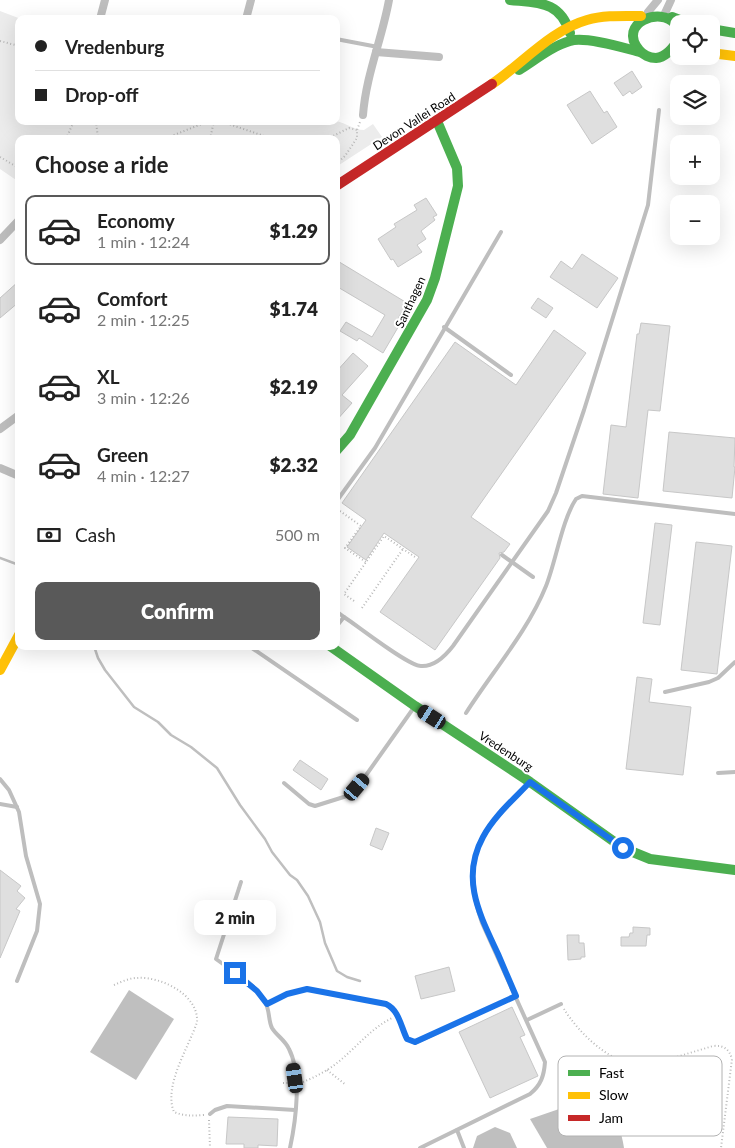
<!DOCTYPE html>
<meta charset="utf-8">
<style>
body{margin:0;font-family:Lato,sans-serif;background:#f2f2f2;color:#222;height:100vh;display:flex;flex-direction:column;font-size:19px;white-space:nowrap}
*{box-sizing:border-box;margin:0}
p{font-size:16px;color:#767676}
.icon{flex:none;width:28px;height:28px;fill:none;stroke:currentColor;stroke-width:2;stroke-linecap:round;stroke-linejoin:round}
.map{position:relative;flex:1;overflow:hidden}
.details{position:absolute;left:15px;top:135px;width:325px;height:515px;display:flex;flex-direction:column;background:#fff;border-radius:10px;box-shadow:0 5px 20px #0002}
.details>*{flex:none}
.top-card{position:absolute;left:15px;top:15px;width:325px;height:110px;border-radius:10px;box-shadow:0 5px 20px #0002;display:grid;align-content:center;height:110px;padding:0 20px;background:#fff}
.controls{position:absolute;left:670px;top:15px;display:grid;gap:10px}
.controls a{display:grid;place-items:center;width:50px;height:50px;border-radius:10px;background:#fff;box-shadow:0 5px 20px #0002;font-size:25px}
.end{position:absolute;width:22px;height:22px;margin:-11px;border:6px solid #1a73e8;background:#fff;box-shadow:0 0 0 2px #fff}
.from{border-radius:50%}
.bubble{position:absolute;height:35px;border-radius:10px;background:#fff;box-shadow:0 5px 20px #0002;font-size:16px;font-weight:800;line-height:35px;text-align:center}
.car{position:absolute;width:15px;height:30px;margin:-15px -8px;border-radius:6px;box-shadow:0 0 4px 1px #0007;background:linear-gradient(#222 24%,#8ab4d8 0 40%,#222 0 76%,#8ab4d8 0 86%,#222 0)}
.top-card b{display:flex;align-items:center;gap:18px;height:48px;font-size:19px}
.top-card b+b{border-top:1px solid #e0e0e0}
.top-card i{width:12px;height:12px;background:#222}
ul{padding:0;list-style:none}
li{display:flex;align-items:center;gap:15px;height:70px;margin:0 10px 8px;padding:0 10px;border:2px solid transparent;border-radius:10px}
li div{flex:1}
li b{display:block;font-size:19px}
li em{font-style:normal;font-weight:800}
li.current{border-color:#595959}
li>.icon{width:45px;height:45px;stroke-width:1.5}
h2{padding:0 20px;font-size:22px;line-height:60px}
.pay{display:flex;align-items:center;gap:12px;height:55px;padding:0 20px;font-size:19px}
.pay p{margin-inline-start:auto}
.action{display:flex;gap:10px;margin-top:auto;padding:10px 20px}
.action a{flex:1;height:58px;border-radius:10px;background:#595959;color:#fff;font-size:20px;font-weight:800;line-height:58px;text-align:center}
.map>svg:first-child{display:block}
.green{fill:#ececec}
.water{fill:#bfbfbf}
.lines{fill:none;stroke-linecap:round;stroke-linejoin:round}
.stream{stroke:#bfbfbf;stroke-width:2.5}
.building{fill:#dfdfdf;stroke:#c7c7c7}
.path{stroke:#b9b9b9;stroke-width:2;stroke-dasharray:1 2.5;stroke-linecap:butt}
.lane{stroke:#bebebe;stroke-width:4}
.street{stroke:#bebebe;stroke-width:8}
.fast{stroke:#4caf50;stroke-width:10}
.slow{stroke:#ffc107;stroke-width:10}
.jam{stroke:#c62828;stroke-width:10}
.route{stroke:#1a73e8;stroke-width:6}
.labels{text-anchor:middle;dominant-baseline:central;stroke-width:4;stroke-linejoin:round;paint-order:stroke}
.street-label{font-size:12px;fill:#000;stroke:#fff}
.key{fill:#fff;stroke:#b2b2b2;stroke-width:1}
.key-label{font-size:14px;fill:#000}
</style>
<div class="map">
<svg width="735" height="1148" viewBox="0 0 735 1148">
<rect width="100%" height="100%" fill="#fff"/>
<!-- green -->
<path class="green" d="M0 11 21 19H19V121H336C346 123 354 130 364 130L373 124 382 137 336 167V139H19V182L0 169Z"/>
<!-- water -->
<g class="water">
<polygon points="129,990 174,1019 136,1080 90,1052"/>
<path d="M562 1108C577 1109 607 1113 617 1125 621 1130 623 1142 624 1148H547L530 1119Z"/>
<polygon points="495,1127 510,1133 517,1148 473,1148 477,1136"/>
</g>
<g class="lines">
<!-- stream -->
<g class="stream">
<polyline points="0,558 19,565"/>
<polyline points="94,646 98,658 105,670 134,707 158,722 171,735 191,747 217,768 240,805 265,839 272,852 290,875 297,880 308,896 320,922 325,943 337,971 347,977 360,981"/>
</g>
</g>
<!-- building -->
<g class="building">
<polygon points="632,71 642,87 632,94 630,91 623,96 614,83"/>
<polygon points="590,91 604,113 607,111 617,127 592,144 567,105"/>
<polygon points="426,198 437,215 433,217 435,220 421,231 426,239 417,245 422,252 398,267 393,259 391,260 378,239 396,227 394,224 417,210 414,205"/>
<polygon points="582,254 618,278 597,308 550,277 561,261 572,269"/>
<polygon points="336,260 407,303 396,322 400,324 383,353 359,338 357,341 340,331 346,322 372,337 385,315 336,286"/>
<polygon points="19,281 19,302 0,318 0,298"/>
<polygon points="538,298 553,308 546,318 531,308"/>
<polygon points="641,323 670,326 660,411 648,410 638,498 603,494 611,425 626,427 637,334 639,334"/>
<polygon points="554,330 586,353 471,517 510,544 504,552 499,553 500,558 435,650 380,612 419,557 384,533 366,560 347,547 366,520 342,503 455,342 516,385"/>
<polygon points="353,353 368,366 342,395 352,403 336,421 336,372"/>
<polygon points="669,432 735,438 734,467 735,467 732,498 663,491"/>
<polygon points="655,523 672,525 660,625 643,623"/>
<polygon points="696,542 732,546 717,674 681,670"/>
<polygon points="637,677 652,679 649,702 691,707 683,775 626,769"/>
<polygon points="300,760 328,779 321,790 293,770"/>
<polygon points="376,828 389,833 382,850 370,845"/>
<polygon points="0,870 21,886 17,891 25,898 16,909 20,911 0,958"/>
<polygon points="633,927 650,928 650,935 647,935 646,946 621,946 621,937 629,937 630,933 633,933"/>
<polygon points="567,935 579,935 579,943 584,943 585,957 581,957 581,959 568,960"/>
<polygon points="449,967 455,991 421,999 415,976"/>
<polygon points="512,1007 525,1035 520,1037 538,1076 490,1098 459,1032"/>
<polygon points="228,1117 278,1119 277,1146 258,1145 258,1148 244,1148 244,1144 226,1144"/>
</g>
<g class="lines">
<!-- path -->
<g class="path">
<polyline points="0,41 19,46"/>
<polyline points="96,121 98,139"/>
<polyline points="220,121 273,139"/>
<polyline points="66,139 74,121"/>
<polyline points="164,139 209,121"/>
<polyline points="210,139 214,121"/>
<polyline points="327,139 349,128 357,130"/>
<polyline points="0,157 19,168"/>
<polyline points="336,164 345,156 357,138 357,130 360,122"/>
<polyline points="340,511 361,526 345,548 366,562"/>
<polyline points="354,601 344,594 384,536 415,557"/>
<polyline points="362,608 403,549"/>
<path d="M114 985C121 982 129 978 137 978 161 976 199 995 197 1022 189 1047 163 1086 174 1112 184 1116 193 1116 204 1115"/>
<path d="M564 1009C580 1035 614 1067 646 1066L713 1046C724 1045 729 1049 732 1059L721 1148"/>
<polyline points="327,1070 346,1085"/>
<path d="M303 1082C315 1077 327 1071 337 1063 356 1048 370 1029 392 1018"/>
<polyline points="283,1083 291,1083"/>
<polyline points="209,1120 210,1148"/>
</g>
<!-- lane -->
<g class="lane">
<polyline points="336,39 378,47"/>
<polyline points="444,327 511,375"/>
<polyline points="336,502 375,448 501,232"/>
<polyline points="502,555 533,577"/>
<polyline points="336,611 344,617"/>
<path d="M336 627 344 617C358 626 408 666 421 666 434 667 446 655 453 646L548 511 556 493 584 410 648 205 659 110"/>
<polyline points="249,646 357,720"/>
<polyline points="665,692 709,682 718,678 735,662"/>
<path d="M466 713C492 672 528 631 546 586 556 561 562 520 576 499L582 496 735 514"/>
<polyline points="718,773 735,772"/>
<polyline points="0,779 9,790 19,812 26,856 40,904 37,931 17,981"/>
<polyline points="284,783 309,804 315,806 350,795 364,778 415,706"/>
<polyline points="0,804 17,807"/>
<path d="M241 882 216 959C232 971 255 983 265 1002 270 1010 268 1020 272 1028 276 1035 285 1040 289 1049 302 1074 296 1120 290 1148"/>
<path d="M267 1004 287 994 307 989 386 1004C399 1010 401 1027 407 1039L415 1043 516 996"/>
<polyline points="527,1020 561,1004"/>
<polyline points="210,1114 215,1110 227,1106 295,1110"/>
<polyline points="457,1130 464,1148"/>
<path d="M420 1148 530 1094C541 1085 544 1076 545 1062L482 923C458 853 482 832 529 783"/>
</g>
<!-- street -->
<g class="street">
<polyline points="648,12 658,0"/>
<polyline points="665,13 671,0"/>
<polyline points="100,19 105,0"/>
<polyline points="246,19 251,0"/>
<polyline points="376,52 439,57"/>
<path d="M363 115C366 75 382 39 389 0"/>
<polyline points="0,240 19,220"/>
<polyline points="0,429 19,415"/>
<polyline points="0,468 19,476"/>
</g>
<!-- fast -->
<g class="fast">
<path d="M510 0C539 3 560 1 570 33"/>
<polyline points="672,17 690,24"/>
<polyline points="711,29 735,33"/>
<path d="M679 35C678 32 677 27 675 24 661 6 617 23 639 50 643 55 650 58 656 58 667 57 674 47 679 38"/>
<path d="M519 70C535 60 552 46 570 41 585 36 624 48 640 52"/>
<polyline points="336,451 350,435 427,300 435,278 458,186 457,168 437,121"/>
<polyline points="330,646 415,706 530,782 623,848 650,859 735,870"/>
</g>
<!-- slow -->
<g class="slow">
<polyline points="711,53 735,56"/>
<path d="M492 84C522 64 551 30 587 20 604 15 623 16 641 16"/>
<polyline points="0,670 19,635"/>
</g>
<!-- jam -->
<polyline class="jam" points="336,186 492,84"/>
</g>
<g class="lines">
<!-- route -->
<path class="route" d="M235 973 257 991 267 1004 287 994 307 989 386 1004C399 1010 401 1027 407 1039L415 1042 516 996C510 982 504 968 498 954 480 915 460 879 483 837 494 816 514 799 530 782L623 848"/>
</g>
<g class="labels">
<!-- street labels -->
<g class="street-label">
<text transform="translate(414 121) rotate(-33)">Devon Vallei Road</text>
<text transform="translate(410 302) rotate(-65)">Santhagen</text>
<text transform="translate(506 751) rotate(33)">Vredenburg</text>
</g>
</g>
<!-- legend -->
<rect x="558" y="1056" width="164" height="80" rx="8" class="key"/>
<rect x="568" y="1070" width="22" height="6" fill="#4caf50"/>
<rect x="568" y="1092" width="22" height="7" fill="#ffc107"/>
<rect x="568" y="1115" width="22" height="6" fill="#c62828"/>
<g class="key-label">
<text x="599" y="1078">Fast</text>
<text x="599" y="1100">Slow</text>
<text x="599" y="1123">Jam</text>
</g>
</svg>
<div class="controls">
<a><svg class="icon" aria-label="locate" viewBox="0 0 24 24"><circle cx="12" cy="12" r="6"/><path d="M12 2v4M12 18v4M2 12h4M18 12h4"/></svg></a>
<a><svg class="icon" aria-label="layers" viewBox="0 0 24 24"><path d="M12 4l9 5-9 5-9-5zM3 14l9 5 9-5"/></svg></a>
<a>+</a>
<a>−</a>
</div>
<i class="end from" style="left:623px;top:848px"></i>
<i class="end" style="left:235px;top:973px"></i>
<div class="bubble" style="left:194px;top:900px;width:82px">2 min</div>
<i class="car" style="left:432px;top:717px;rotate:303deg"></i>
<i class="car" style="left:357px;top:787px;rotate:40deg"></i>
<i class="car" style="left:295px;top:1078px;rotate:352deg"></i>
<div class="top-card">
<b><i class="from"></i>Vredenburg</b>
<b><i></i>Drop-off</b>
</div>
<section class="details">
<h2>Choose a ride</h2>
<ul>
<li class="current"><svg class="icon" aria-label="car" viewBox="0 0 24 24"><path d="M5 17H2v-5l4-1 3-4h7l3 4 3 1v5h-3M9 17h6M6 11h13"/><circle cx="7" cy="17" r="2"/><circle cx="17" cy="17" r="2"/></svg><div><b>Economy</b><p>1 min · 12:24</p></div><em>$1.29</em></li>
<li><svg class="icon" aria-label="car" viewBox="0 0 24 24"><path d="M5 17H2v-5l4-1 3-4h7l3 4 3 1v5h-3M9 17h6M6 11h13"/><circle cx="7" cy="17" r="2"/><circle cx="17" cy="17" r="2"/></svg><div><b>Comfort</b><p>2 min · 12:25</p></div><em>$1.74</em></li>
<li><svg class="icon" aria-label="car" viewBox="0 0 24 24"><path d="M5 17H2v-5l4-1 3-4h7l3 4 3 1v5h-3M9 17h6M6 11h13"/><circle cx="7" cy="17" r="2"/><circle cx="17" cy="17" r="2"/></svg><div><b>XL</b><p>3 min · 12:26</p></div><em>$2.19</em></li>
<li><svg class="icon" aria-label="car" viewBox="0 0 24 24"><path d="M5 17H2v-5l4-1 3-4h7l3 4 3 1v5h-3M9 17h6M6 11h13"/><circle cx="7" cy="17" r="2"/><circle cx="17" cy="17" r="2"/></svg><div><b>Green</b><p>4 min · 12:27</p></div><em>$2.32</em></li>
</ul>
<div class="pay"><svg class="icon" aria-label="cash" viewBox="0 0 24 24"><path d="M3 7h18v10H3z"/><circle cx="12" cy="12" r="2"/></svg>Cash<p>500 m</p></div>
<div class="action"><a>Confirm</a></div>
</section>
</div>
